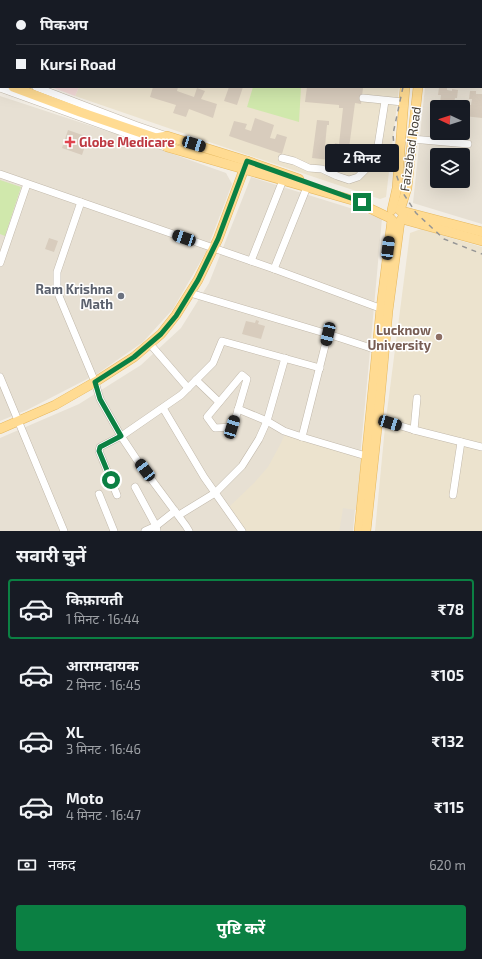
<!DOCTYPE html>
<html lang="hi">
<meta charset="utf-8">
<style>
body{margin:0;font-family:"Exo 2","Noto Sans Devanagari",sans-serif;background:#20242c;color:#f1f3f6;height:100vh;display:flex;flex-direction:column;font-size:15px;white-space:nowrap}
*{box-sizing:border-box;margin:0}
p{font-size:13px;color:#9ea1a6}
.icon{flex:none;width:22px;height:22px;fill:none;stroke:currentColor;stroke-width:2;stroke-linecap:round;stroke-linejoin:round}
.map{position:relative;height:531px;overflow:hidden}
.sheet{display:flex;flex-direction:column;background:#171b24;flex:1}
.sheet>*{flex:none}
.hud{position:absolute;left:0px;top:0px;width:482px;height:88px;box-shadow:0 4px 16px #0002;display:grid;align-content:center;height:88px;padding:0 16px;background:#171b24}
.needle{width:26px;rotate:274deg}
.tools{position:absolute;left:430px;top:100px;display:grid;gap:8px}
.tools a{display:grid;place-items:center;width:40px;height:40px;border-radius:4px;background:#171b24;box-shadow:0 4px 16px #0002;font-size:20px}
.end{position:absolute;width:18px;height:18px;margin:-9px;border:5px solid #0b8043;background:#fff;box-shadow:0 0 0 2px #fff}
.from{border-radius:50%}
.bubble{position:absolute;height:28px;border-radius:4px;background:#171b24;box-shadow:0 4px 16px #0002;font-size:13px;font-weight:700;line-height:28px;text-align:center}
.car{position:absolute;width:12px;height:24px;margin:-12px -6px;border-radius:5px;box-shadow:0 0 3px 1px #0007;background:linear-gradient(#222 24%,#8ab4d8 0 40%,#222 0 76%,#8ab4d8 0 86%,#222 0)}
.hud b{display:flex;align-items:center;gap:14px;height:38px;font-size:15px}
.hud b+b{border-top:1px solid #363941}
.hud i{width:10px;height:10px;background:#f1f3f6}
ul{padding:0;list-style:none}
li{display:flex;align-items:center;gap:12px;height:60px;margin:0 8px 6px;padding:0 8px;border:2px solid transparent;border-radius:4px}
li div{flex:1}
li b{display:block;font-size:15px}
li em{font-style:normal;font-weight:700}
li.selected{border-color:#0b8043}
li>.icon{width:36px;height:36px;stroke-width:1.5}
h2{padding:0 16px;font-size:18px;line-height:48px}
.pay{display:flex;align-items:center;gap:10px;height:44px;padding:0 16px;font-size:15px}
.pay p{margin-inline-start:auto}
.primary-button{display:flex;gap:8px;margin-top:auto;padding:8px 16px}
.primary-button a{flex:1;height:46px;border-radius:4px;background:#0b8043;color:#fff;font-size:16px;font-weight:700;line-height:46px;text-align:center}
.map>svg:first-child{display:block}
.residential{fill:#e7e0d3;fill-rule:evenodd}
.education{fill:#ece3ce}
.medical{fill:#f4dad8}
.green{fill:#d0e8ac}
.building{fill:#d8ccbd}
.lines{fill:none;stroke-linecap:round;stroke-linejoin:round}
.minor-casing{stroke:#c1b8aa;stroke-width:8}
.major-casing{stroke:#e6b85f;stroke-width:10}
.minor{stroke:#fff;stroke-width:7}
.major{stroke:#ffdb92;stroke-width:9}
.rail{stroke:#959595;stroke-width:1.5;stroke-dasharray:5 5;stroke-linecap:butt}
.route{stroke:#0b8043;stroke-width:5}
.health-dot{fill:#e0444e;stroke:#fff;stroke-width:1.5}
.worship-dot{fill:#6b7280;stroke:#fff;stroke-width:1.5}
.education-dot{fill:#8d6e63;stroke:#fff;stroke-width:1.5}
.labels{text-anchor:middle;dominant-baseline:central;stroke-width:3;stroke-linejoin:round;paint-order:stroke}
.health-label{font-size:13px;font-weight:bold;fill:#be3a42;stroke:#fff;text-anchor:start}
.street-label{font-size:13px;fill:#453e34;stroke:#fff}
.worship-label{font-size:13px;font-weight:bold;fill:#5b616d;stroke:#fff;text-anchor:end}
.education-label{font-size:13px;font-weight:bold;fill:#785e54;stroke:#fff;text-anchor:end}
</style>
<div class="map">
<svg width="482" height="531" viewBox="0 0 482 531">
<rect width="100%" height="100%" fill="#f3eee5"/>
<!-- residential -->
<g class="residential">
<path d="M435 0H482V224L413 203 425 87H481V1H434ZM437 107H463V133H437ZM437 155H463V181H437Z"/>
<polygon points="0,96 128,138 226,173 232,184 206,252 173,309 143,342 97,374 27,410 0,421"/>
<polygon points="251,177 382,218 369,362 353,531 0,531 0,438 79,404 141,365 181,328 209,283"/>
</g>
<!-- education -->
<g class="education">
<rect x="118" y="0" width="291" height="1"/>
<polygon points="79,87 399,87 386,197 380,199 206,141 75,96"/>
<polygon points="421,229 482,247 482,531 375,531 385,427 410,233"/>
<polygon points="285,434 362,457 356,510 343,508 340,527 339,531 245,531 229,507 254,483 268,467 281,443"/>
</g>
<!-- medical -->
<g class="medical">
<polygon points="0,0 118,0 118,1 1,1 1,68 0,68"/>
<polygon points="51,87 79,87 75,96"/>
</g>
<!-- green -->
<g class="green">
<polygon points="253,87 301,87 299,122 247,107"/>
<polygon points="0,180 21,187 5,236 0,234"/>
</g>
<!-- building -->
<g class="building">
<polygon points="153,87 166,87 170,88 171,87 178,87 177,91 194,97 197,88 205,91 201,99 217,104 213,118 189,109 186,117 173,113 176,105 150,97"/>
<polygon points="229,87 243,87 237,105 224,101"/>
<polygon points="307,87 356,87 363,88 361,104 355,103 349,148 368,151 366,164 312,158 317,120 329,121 329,125 327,125 325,146 334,147 335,143 339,144 343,108 339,108 339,105 305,102"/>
<polygon points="439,87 447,88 447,90 452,91 452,89 458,90 457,98 455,98 454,104 457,104 457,107 437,107 438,103 440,103 441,95 438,95"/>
<polygon points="470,91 476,91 476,94 482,94 482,118 464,116 464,107 467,107 467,105 471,105 472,99 469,99"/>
<polygon points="255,118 274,125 270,138 275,139 277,134 287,137 282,154 229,136 234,121 247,124 245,129 251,131"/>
<polygon points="68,130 88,137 82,155 62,148"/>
<polygon points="49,238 58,241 54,252 45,249"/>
<polygon points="256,320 259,321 258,324 265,326 261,339 242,334 246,321 255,323"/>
</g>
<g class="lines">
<!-- minor casing -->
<g class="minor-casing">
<g id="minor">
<polyline points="0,50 1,50"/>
<polyline points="0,74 1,74"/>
<polyline points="481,82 482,82"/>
<polyline points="36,87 135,125 167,136"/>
<polyline points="0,88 130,135 165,147"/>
<polyline points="363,98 403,102"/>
<polyline points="412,139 468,144"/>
<polyline points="282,158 294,161 309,168 322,169 337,176 349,180 358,177 374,161 377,152 385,101"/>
<polyline points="0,174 274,269 385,310"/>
<polyline points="81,202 57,272 57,286 59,296 95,382 100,399 121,436 137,460 186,526 189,531"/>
<polyline points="251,261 283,180"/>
<polyline points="0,263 27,184"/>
<polyline points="274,269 307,187"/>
<polyline points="190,293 328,334 380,351"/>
<polyline points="150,344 188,388"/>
<polygon points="242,375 247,379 233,427 215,428 207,417"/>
<polyline points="0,377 64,531"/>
<polyline points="196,380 219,402"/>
<polyline points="163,408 204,477 242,531"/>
<polyline points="238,409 267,421 284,431 302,437 366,456 370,456"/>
<polyline points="378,419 414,430 482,447"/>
<polyline points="414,430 417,398"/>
<polyline points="302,437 328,334"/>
<polyline points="135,487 156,526 157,531"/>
<polyline points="99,494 114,531"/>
<polyline points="117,495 99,451 100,447 123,435 181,395 213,363 222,341 320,368"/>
<polyline points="453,495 461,442"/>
<polyline points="179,515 215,493 242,466 259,439 267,421 285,358"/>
<polyline points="145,531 156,526 175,511"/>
</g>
</g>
<!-- major casing -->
<g class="major-casing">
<g id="major">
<polyline points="415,1 415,0"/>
<polyline points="431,1 431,0"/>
<polyline points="0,82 1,82"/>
<polyline points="13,87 80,112 156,138 167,147 352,200 390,218"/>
<polyline points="156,138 167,136 247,161 299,179"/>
<polyline points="392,210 397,188 405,87"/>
<polyline points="400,210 407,188 418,87"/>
<polyline points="402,211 482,232"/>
<polyline points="402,219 482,241"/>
<polyline points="0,429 55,405 95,382 134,357 161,334 176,315 198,280 218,239 247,161"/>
<polyline points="359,531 381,308 392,220"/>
<path d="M366 531 378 419 388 311 400 221C404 218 404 213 400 210"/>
</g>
</g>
<!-- minor -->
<use href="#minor" class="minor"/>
<!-- major -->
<use href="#major" class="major"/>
<!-- rail -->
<g class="rail">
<polyline points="423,1 424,0"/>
<polyline points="403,87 393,134 396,174 403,193 416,213 444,239 482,254"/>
</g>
</g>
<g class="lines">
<!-- route -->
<polyline class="route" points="111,480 99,451 100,447 121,436 100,399 95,382 134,357 161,334 176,316 198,280 218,239 247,161 362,202"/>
</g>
<!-- markers -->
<path class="health-dot" d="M68 136h4v4h4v4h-4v4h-4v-4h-4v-4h4z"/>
<circle class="worship-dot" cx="121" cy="296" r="4"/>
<circle class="education-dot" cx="439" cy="337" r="4"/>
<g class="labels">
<!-- health labels -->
<g class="health-label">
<text x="79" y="142">Globe Medicare</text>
</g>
<!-- street labels -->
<g class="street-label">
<text transform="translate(410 149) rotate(-82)">Faizabad Road</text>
</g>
<!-- worship labels -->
<g class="worship-label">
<text x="113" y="289">Ram Krishna<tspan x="113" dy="15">Math</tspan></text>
</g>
<!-- education labels -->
<g class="education-label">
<text x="431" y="330">Lucknow<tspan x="431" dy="15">University</tspan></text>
</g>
</g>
</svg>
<div class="tools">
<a><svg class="needle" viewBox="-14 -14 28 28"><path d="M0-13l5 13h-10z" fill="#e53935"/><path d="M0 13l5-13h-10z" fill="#9ea1a6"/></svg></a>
<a><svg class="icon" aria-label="layers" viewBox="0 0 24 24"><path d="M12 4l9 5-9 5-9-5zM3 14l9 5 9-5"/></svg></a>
</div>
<i class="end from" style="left:111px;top:480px"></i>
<i class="end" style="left:362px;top:202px"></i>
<div class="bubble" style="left:325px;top:144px;width:74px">2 मिनट</div>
<i class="car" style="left:194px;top:144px;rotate:107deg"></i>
<i class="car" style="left:184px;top:238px;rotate:289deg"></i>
<i class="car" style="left:388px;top:248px;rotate:7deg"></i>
<i class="car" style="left:328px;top:334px;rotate:193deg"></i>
<i class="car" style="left:390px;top:423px;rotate:107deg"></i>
<i class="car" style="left:232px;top:427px;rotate:17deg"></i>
<i class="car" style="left:145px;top:470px;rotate:323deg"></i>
<div class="hud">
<b><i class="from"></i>पिकअप</b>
<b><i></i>Kursi Road</b>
</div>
</div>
<section class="sheet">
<h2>सवारी चुनें</h2>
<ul>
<li class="selected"><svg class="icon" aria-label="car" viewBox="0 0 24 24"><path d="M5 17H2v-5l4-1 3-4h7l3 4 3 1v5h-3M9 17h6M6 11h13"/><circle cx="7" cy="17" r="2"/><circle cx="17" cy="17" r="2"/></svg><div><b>किफ़ायती</b><p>1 मिनट · 16:44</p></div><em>₹78</em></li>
<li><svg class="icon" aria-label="car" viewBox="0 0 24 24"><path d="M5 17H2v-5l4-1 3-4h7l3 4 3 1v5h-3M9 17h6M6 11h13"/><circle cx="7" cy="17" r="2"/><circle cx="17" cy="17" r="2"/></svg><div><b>आरामदायक</b><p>2 मिनट · 16:45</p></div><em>₹105</em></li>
<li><svg class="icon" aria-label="car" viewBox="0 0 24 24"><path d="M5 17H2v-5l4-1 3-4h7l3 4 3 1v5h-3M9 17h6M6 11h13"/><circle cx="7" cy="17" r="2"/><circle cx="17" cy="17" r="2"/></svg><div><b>XL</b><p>3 मिनट · 16:46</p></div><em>₹132</em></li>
<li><svg class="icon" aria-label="car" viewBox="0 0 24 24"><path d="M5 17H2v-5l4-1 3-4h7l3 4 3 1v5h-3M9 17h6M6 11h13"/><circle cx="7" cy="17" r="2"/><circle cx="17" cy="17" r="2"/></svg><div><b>Moto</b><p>4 मिनट · 16:47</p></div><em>₹115</em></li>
</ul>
<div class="pay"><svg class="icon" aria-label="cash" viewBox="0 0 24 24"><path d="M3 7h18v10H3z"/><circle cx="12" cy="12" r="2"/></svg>नकद<p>620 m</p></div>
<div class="primary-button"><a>पुष्टि करें</a></div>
</section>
